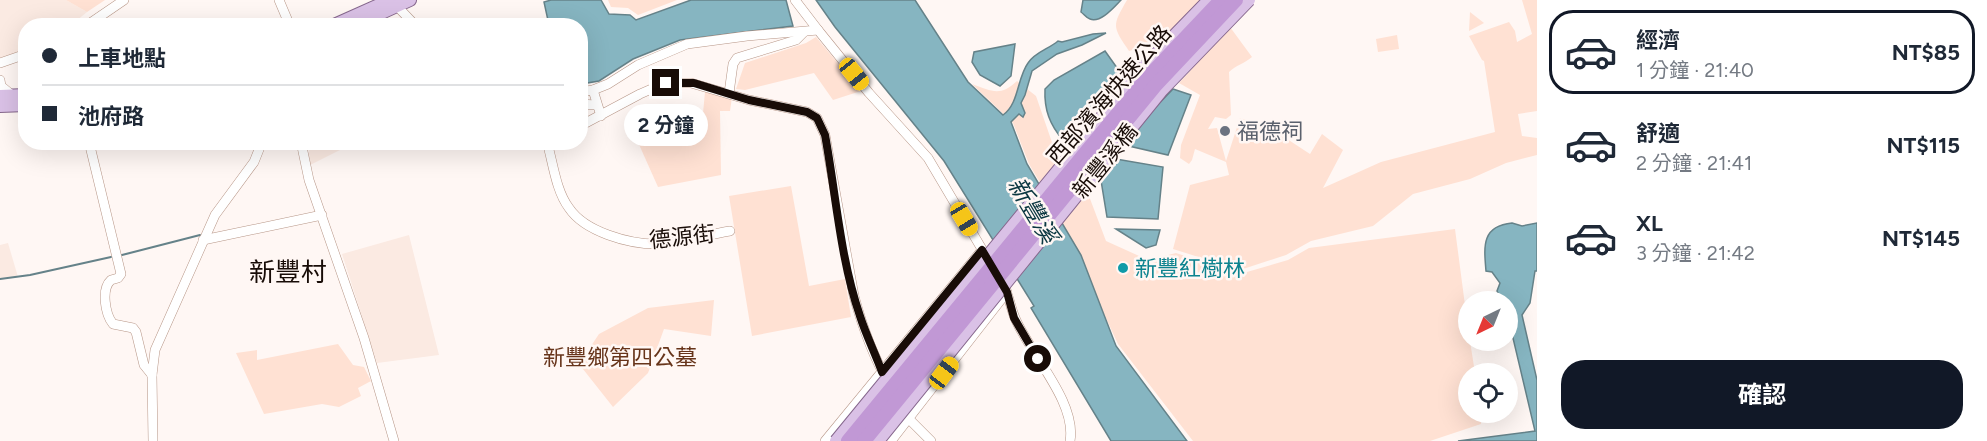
<!DOCTYPE html>
<html lang="zh-TW">
<meta charset="utf-8">
<style>
body{margin:0;font-family:Figtree,"Noto Sans TC",sans-serif;background:#f2f2f3;color:#1f2937;height:100vh;display:flex;flex-direction:column;font-size:22px;white-space:nowrap}
*{box-sizing:border-box;margin:0}
p{font-size:20px;color:#747a83}
.icon{flex:none;width:33px;height:33px;fill:none;stroke:currentColor;stroke-width:2;stroke-linecap:round;stroke-linejoin:round}
.map{position:relative;flex:1;overflow:hidden}
.drawer{display:flex;flex-direction:column;background:#fff;width:450px}
.drawer>*{flex:none}
.hud{position:absolute;left:18px;top:18px;width:570px;height:132px;border-radius:24px;box-shadow:0 6px 24px #0002;display:grid;align-content:center;height:132px;padding:0 24px;background:#fff}
.needle{width:39px;rotate:223deg}
.controls{position:absolute;left:1458px;top:291px;display:grid;gap:12px}
.controls a{display:grid;place-items:center;width:60px;height:60px;border-radius:50%;background:#fff;box-shadow:0 6px 24px #0002;font-size:30px}
.end{position:absolute;width:27px;height:27px;margin:-14px;border:8px solid #180c07;background:#fff;box-shadow:0 0 0 3px #fff}
.from{border-radius:50%}
.bubble{position:absolute;height:42px;border-radius:21px;background:#fff;box-shadow:0 6px 24px #0002;font-size:20px;font-weight:700;line-height:42px;text-align:center}
.car{position:absolute;width:18px;height:36px;margin:-18px -9px;border-radius:8px;box-shadow:0 0 4px 2px #0007;background:linear-gradient(#f5c518 24%,#345 0 40%,#f5c518 0 76%,#345 0 86%,#f5c518 0)}
.hud b{display:flex;align-items:center;gap:21px;height:57px;font-size:22px}
.hud b+b{border-top:2px solid #e0e1e3}
.hud i{width:15px;height:15px;background:#1f2937}
ul{padding:10px 0 0;list-style:none}
li{display:flex;align-items:center;gap:18px;height:84px;margin:0 12px 9px;padding:0 12px;border:3px solid transparent;border-radius:24px}
li div{flex:1}
li b{display:block;font-size:22px}
li em{font-style:normal;font-weight:700}
li.active{border-color:#111827}
li>.icon{width:54px;height:54px;stroke-width:1.5}
.button{display:flex;gap:12px;margin-top:auto;padding:12px 24px}
.button a{flex:1;height:69px;border-radius:24px;background:#111827;color:#fff;font-size:24px;font-weight:700;line-height:69px;text-align:center}
main{display:flex;flex:1;min-height:0}
.map>svg:first-child{display:block}
.built{fill:#fbeae2}
.green{fill:#ffe1d3}
.water{fill:#86b5c1;stroke:#658289;stroke-width:1.5}
.lines{fill:none;stroke-linecap:round;stroke-linejoin:round}
.stream{stroke:#658289;stroke-width:2}
.minor-casing{stroke:#b79687;stroke-width:10}
.major-casing{stroke:#86678d;stroke-width:14}
.minor{stroke:#fff;stroke-width:9}
.major{stroke:#dac1e6;stroke-width:12}
.major-bridge-casing{stroke:#86678d;stroke-width:14;stroke-linecap:butt}
.highway-bridge-casing{stroke:#86678d;stroke-width:15;stroke-linecap:butt}
.major-bridge{stroke:#dac1e6;stroke-width:12}
.highway-bridge{stroke:#c198d5;stroke-width:14}
.route{stroke:#180c07;stroke-width:8}
.worship-dot{fill:#6b7280;stroke:#fff7f4;stroke-width:2}
.culture-dot{fill:#0f9aa8;stroke:#fff7f4;stroke-width:2}
.labels{text-anchor:middle;dominant-baseline:central;stroke-width:5;stroke-linejoin:round;paint-order:stroke}
.street-label{font-size:22px;fill:#180c07;stroke:#fff7f4}
.worship-label{font-size:22px;fill:#5b616d;stroke:#fff7f4;text-anchor:start}
.culture-label{font-size:22px;fill:#0d838f;stroke:#fff7f4;text-anchor:start}
.park-label{font-size:22px;fill:#67341a;stroke:#fff7f4}
.water-label{font-size:24px;font-style:italic;fill:#0b3741;stroke:#fff7f4}
.quarter-label{font-size:26px;fill:#180c07;stroke:#fff7f4}
</style>
<main>
<div class="map">
<svg width="1537" height="441" viewBox="0 0 1537 441">
<rect width="100%" height="100%" fill="#fff7f4"/>
<!-- built -->
<g class="built">
<polygon points="0,0 66,0 87,12 71,25 26,26 25,50 0,60"/>
<polygon points="308,142 354,143 310,165"/>
<polygon points="409,235 439,355 377,363 342,254"/>
<polygon points="8,243 18,277 0,280 0,245"/>
</g>
<!-- green -->
<g class="green">
<polygon points="66,0 105,0 87,12"/>
<polygon points="608,0 677,0 638,15 628,8 611,7"/>
<path d="M1127 0H1200L1178 24 1152 44 1129 51C1112 26 1112 26 1127 0Z"/>
<path d="M1522 0H1537V111L1518 114 1522 136 1537 138V155L1506 163 1470 179 1413 194 1373 226 1311 241 1286 255 1240 270 1173 249 1190 185 1229 175 1226 162 1195 149 1192 160 1189 164 1180 158 1181 145 1200 95 1179 83 1230 27 1252 57C1244 64 1236 65 1229 72L1231 115 1226 119 1215 117 1208 129 1217 128 1226 161 1240 118 1269 127 1310 154 1322 134 1343 150 1323 188 1381 162 1495 132 1484 61 1482 60 1469 36 1509 22 1515 31 1517 42 1532 34Z"/>
<polygon points="1470,12 1484,23 1469,31"/>
<polygon points="1397,35 1399,49 1378,52 1376,39"/>
<polygon points="816,37 861,91 833,100 814,73 745,90 736,89 745,63 806,43"/>
<path d="M1017 81 1036 96 1056 154 1081 175 1106 241 1148 260 1176 253 1240 274 1288 260 1309 248 1455 229 1468 328V340L1470 341 1475 373 1468 374V412L1480 413 1481 424 1430 441H1193L1118 344 1054 206 1029 164 1013 123 972 84C992 91 1000 97 1017 81Z"/>
<polygon points="705,92 732,97 730,111 720,111 721,175 658,187 637,140 633,126 644,123 648,108 670,106 670,114 679,116 678,123 702,124"/>
<polygon points="791,186 809,286 845,279 851,317 752,336 729,196"/>
<polygon points="714,300 711,336 664,329 648,373 613,407 579,364 599,334 648,308"/>
<polygon points="338,344 353,365 364,367 371,381 358,388 361,396 339,407 322,404 264,414 236,353 257,350 257,360"/>
</g>
<!-- water -->
<g class="water">
<polygon points="551,0 601,0 609,14 630,15 636,20 691,0 786,0 793,26 680,40 633,59 599,81 581,84 580,26 549,25 544,2"/>
<path d="M816 0H915L968 82 1003 115C1019 104 1017 78 1028 63 1035 52 1049 49 1058 41L1062 42 1093 34 1106 33 1082 45 1057 54 1032 71 1025 95 1021 103 1025 113 1023 117 1019 114 1011 122 1027 164 1081 255 1116 346 1187 441H1111L1031 308 1034 306 944 161 835 27Z"/>
<path d="M1083 0H1121C1114 7 1101 23 1090 19 1086 18 1084 14 1081 12Z"/>
<polygon points="1015,44 1011,76 1000,86 980,75 972,62 974,52"/>
<path d="M1105 51 1120 72 1063 140C1050 125 1044 110 1045 89L1054 80Z"/>
<polygon points="1173,89 1191,95 1168,155 1120,144"/>
<polygon points="1110,158 1163,167 1158,219 1107,217 1098,162"/>
<path d="M1512 223 1522 226 1537 223V271H1535L1530 303 1522 315 1537 380V441H1458L1535 431 1508 317V302L1497 301 1500 297 1497 291 1500 283 1492 272 1486 271C1484 247 1481 226 1512 223Z"/>
<polygon points="1116,229 1160,230 1156,245 1146,248"/>
</g>
<g class="lines">
<!-- stream -->
<g class="stream">
<polyline points="122,255 200,235"/>
<polyline points="0,279 30,275 111,257"/>
</g>
<!-- minor casing -->
<g class="minor-casing">
<g id="minor">
<polyline points="279,0 290,26"/>
<polyline points="795,0 818,30"/>
<polyline points="393,2 416,26"/>
<polyline points="86,26 124,0"/>
<polyline points="0,63 26,54"/>
<polyline points="0,80 1,86 12,95"/>
<polyline points="593,90 601,116"/>
<polyline points="580,92 593,90 608,84 638,65 687,44 747,36 818,30 869,93 928,158 989,261"/>
<polyline points="729,93 733,64 737,58 796,40 804,32"/>
<polyline points="580,104 596,105"/>
<path d="M580 126 640 94 665 83H691L749 100 807 112 817 118 825 135 854 296C862 325 873 356 888 382"/>
<path d="M89 142 121 274 118 278 111 280C101 289 105 314 113 324L133 328 136 332 144 365 152 375"/>
<polyline points="301,142 309,180 364,338 394,441"/>
<path d="M547 142C553 163 556 191 569 208 585 232 629 244 656 244 680 243 706 235 730 231"/>
<polyline points="203,240 322,215"/>
<path d="M1002 283C1009 294 1010 306 1015 318 1030 354 1077 402 1070 441"/>
<polyline points="901,405 909,419 931,441"/>
<polyline points="153,441 152,375 155,350 215,215 254,162 262,142"/>
<polyline points="825,441 982,250"/>
<polyline points="891,441 1007,292"/>
</g>
</g>
<!-- major casing -->
<g class="major-casing">
<g id="major">
<polyline points="332,26 390,0"/>
<polyline points="353,26 410,0"/>
<polyline points="0,96 26,95"/>
<polyline points="0,106 26,105"/>
</g>
</g>
<!-- minor -->
<use href="#minor" class="minor"/>
<!-- major -->
<use href="#major" class="major"/>
<!-- major-bridge casing -->
<g class="major-bridge-casing">
<g id="major-bridge">
<polyline points="836,441 1138,73 1209,0"/>
<polyline points="878,441 1162,90 1249,0"/>
</g>
</g>
<!-- highway-bridge casing -->
<g class="highway-bridge-casing">
<g id="highway-bridge">
<polyline points="848,441 1147,78 1221,0"/>
<polyline points="864,441 1155,86 1236,0"/>
</g>
</g>
<!-- major-bridge -->
<use href="#major-bridge" class="major-bridge"/>
<!-- highway-bridge -->
<use href="#highway-bridge" class="highway-bridge"/>
</g>
<g class="lines">
<!-- route -->
<path class="route" d="M666 83H694L749 100 807 112 817 118 825 135C836 194 840 258 860 316 866 335 875 353 882 372L982 250 1007 292 1014 318 1038 359"/>
</g>
<!-- markers -->
<circle class="worship-dot" cx="1225" cy="131" r="6"/>
<circle class="culture-dot" cx="1123" cy="268" r="6"/>
<g class="labels">
<!-- street labels -->
<g class="street-label">
<text transform="translate(1109 95) rotate(-49)">西部濱海快速公路</text>
<text transform="translate(1105 161) rotate(-51)">新豐溪橋</text>
<text transform="translate(682 237) rotate(-6)">德源街</text>
</g>
<!-- worship labels -->
<g class="worship-label">
<text x="1237" y="131">福德祠</text>
</g>
<!-- culture labels -->
<g class="culture-label">
<text x="1135" y="268">新豐紅樹林</text>
</g>
<!-- park labels -->
<g class="park-label">
<text x="620" y="357">新豐鄉第四公墓</text>
</g>
<!-- water labels -->
<g class="water-label">
<text transform="translate(1033 210) rotate(59)">新豐溪</text>
</g>
<!-- quarter labels -->
<g class="quarter-label">
<text x="288" y="272">新豐村</text>
</g>
</g>
</svg>
<div class="controls">
<a><svg class="needle" viewBox="-14 -14 28 28"><path d="M0-13l5 13h-10z" fill="#e53935"/><path d="M0 13l5-13h-10z" fill="#747a83"/></svg></a>
<a><svg class="icon" aria-label="locate" viewBox="0 0 24 24"><circle cx="12" cy="12" r="6"/><path d="M12 2v4M12 18v4M2 12h4M18 12h4"/></svg></a>
</div>
<i class="end from" style="left:1038px;top:359px"></i>
<i class="end" style="left:666px;top:83px"></i>
<div class="bubble" style="left:624px;top:104px;width:84px">2 分鐘</div>
<i class="car" style="left:854px;top:74px;rotate:141deg"></i>
<i class="car" style="left:964px;top:219px;rotate:149deg"></i>
<i class="car" style="left:944px;top:373px;rotate:37deg"></i>
<div class="hud">
<b><i class="from"></i>上車地點</b>
<b><i></i>池府路</b>
</div>
</div>
<section class="drawer">
<ul>
<li class="active"><svg class="icon" aria-label="car" viewBox="0 0 24 24"><path d="M5 17H2v-5l4-1 3-4h7l3 4 3 1v5h-3M9 17h6M6 11h13"/><circle cx="7" cy="17" r="2"/><circle cx="17" cy="17" r="2"/></svg><div><b>經濟</b><p>1 分鐘 · 21:40</p></div><em>NT$85</em></li>
<li><svg class="icon" aria-label="car" viewBox="0 0 24 24"><path d="M5 17H2v-5l4-1 3-4h7l3 4 3 1v5h-3M9 17h6M6 11h13"/><circle cx="7" cy="17" r="2"/><circle cx="17" cy="17" r="2"/></svg><div><b>舒適</b><p>2 分鐘 · 21:41</p></div><em>NT$115</em></li>
<li><svg class="icon" aria-label="car" viewBox="0 0 24 24"><path d="M5 17H2v-5l4-1 3-4h7l3 4 3 1v5h-3M9 17h6M6 11h13"/><circle cx="7" cy="17" r="2"/><circle cx="17" cy="17" r="2"/></svg><div><b>XL</b><p>3 分鐘 · 21:42</p></div><em>NT$145</em></li>
</ul>
<div class="button"><a>確認</a></div>
</section>
</main>
